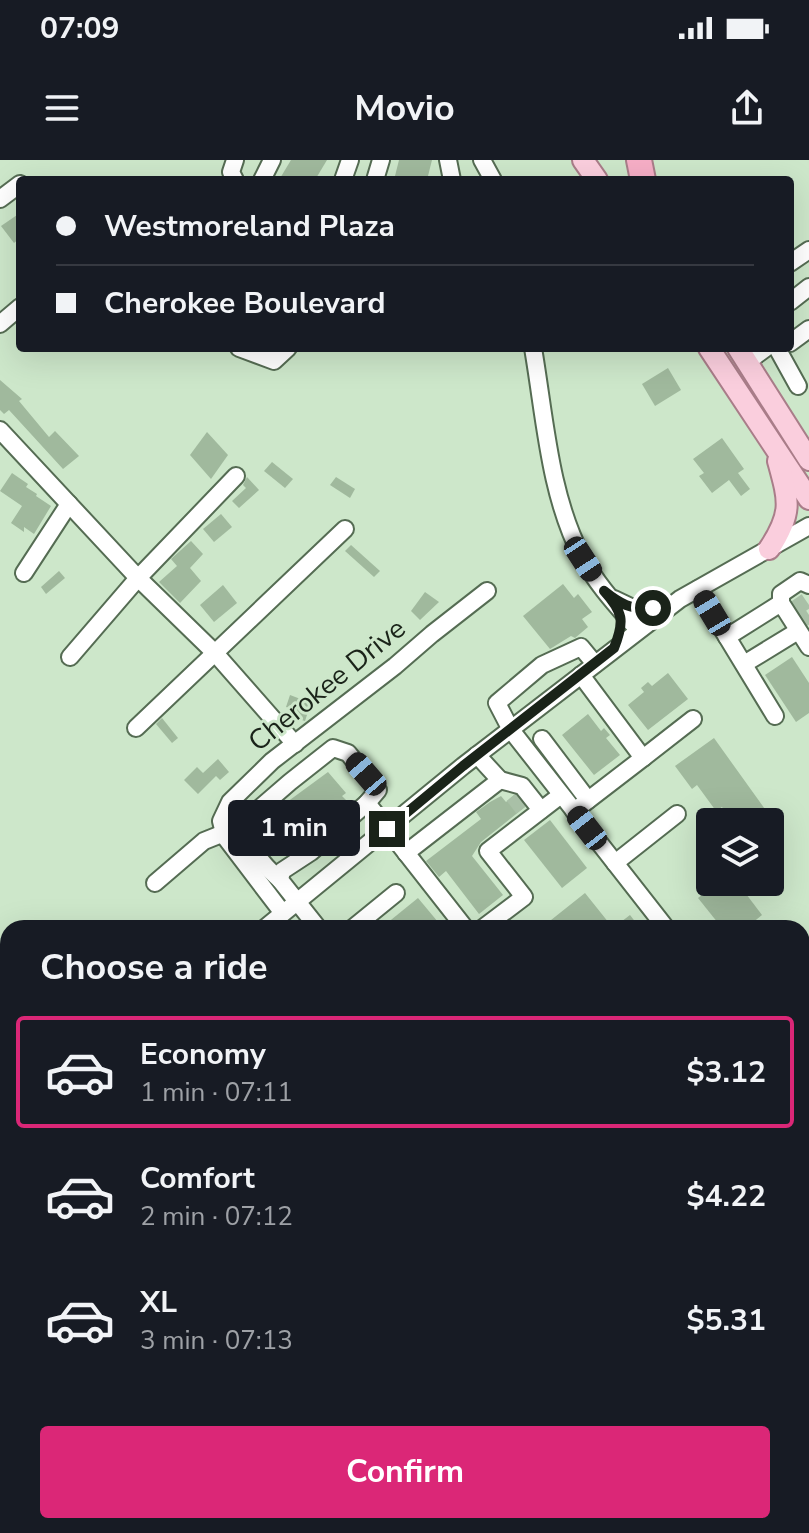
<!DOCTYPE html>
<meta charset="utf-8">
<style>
body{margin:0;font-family:"Nunito Sans",sans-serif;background:#20242c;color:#f1f3f6;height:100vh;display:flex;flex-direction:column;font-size:30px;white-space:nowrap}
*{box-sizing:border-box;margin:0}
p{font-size:26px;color:#9ea1a6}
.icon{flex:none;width:44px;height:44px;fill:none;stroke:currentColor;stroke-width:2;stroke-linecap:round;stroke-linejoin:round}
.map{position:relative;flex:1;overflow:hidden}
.side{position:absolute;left:0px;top:760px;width:810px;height:614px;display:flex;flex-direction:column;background:#171b24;border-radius:24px 24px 0 0;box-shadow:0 8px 32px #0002}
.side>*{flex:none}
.banner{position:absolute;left:16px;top:16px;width:778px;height:176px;border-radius:8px;box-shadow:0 8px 32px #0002;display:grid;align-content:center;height:176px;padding:0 40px;background:#171b24}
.fabs{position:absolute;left:696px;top:648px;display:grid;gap:16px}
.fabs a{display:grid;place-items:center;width:88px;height:88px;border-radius:8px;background:#171b24;box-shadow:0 8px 32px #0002;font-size:40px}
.end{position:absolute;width:36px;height:36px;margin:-18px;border:10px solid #1a2319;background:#fff;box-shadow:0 0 0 4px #fff}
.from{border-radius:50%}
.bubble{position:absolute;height:56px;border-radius:8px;background:#171b24;box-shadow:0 8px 32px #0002;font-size:26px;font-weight:700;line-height:56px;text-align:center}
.car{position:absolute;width:24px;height:48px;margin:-24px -12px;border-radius:10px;box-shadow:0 0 6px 2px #0007;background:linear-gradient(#222 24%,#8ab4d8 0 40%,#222 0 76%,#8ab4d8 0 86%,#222 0)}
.banner b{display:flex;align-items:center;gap:28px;height:76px;font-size:30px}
.banner b+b{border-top:2px solid #363941}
.banner i{width:20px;height:20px;background:#f1f3f6}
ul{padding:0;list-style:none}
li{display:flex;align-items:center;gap:24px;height:112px;margin:0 16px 12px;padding:0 24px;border:4px solid transparent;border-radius:8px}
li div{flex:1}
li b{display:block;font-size:30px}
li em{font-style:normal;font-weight:700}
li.active{border-color:#db2777}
li>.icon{width:72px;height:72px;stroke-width:1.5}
h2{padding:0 40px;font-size:36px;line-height:96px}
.button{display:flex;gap:16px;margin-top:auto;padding:16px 40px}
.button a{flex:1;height:92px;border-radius:8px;background:#db2777;color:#fff;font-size:32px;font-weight:700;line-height:92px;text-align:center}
.status{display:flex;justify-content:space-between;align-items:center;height:56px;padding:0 40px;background:#171b24;direction:ltr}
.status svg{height:22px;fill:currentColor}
header{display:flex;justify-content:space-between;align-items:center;height:104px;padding:0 40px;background:#171b24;font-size:36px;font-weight:700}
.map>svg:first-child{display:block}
.building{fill:#a0b99d}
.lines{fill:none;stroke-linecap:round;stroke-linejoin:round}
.minor-tunnel{stroke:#a9c0a7;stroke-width:16;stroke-dasharray:16 8;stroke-linecap:butt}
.minor-casing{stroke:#556c53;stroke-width:20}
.major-casing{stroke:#a97d89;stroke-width:24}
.highway-casing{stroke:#a97d89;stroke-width:28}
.minor{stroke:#fff;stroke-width:16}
.major{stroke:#facedd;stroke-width:20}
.highway{stroke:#f6aec6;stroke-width:24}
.route{stroke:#1a2319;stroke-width:10}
.labels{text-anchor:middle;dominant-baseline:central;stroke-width:6;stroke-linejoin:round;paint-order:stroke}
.street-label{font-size:28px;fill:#1a2319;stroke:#cde7ca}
</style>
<div class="status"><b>07:09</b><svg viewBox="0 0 49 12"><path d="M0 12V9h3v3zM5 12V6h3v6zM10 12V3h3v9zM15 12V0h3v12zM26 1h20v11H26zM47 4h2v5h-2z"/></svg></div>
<header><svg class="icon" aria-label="menu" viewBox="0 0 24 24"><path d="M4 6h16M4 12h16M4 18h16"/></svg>Movio<svg class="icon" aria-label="share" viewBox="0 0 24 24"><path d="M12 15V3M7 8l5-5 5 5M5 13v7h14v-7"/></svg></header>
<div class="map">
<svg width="809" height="1373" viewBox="0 0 809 1373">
<rect width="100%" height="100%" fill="#cde7ca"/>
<!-- building -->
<g class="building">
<polygon points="291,0 327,0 315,20 279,20"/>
<polygon points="399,0 432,0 427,20 394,20"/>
<polygon points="20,53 20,78 14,83 1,66"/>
<polygon points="668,208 681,230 655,246 642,224"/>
<polygon points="0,220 22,239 19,241 49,277 55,271 79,296 63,309 9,250 4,254 0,250"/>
<polygon points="207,272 228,295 211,319 190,295"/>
<polygon points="722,278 744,309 738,313 750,329 741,336 729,320 712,333 699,316 704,313 693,299"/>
<polygon points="272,302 293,319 285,328 264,311"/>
<polygon points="12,313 28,324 26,327 37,334 36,336 51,346 34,374 24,367 24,372 11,363 22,346 0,331"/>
<polygon points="247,317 259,330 239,348 232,341 246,328 243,325"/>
<polygon points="336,317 355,329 350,338 330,325"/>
<polygon points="221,354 232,367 214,382 203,369"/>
<polygon points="191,381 203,394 190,408 201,421 180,443 159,422 177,406 171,399"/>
<polygon points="351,385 380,411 374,417 345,391"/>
<polygon points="59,411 65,418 46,434 41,427"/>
<polygon points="563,424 574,438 578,434 592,452 582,459 588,467 575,478 571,476 550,489 523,456"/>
<polygon points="223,425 237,443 214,462 200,445"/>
<polygon points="425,432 439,442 420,460 411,451"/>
<polygon points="792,497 809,523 809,553 796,562 765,515"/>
<polygon points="668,513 688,539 648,570 628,545 644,532 641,528 648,522 652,526"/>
<polygon points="290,535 311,543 305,561 295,558 297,551 286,547"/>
<polygon points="588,554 601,571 604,568 610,575 606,578 620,595 594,615 562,575"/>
<polygon points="162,558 178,578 172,583 156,564"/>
<polygon points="714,578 767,652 752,662 732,662 722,647 716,651 697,625 692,629 675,606"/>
<polygon points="218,599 229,612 220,620 216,616 198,634 184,620 197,607 203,613"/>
<polygon points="328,612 346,633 342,636 346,640 317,666 286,688 282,683 279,686 265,669 268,666 266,662 285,647 283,645"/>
<polygon points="514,635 525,647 481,682 472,696 503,735 479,754 446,711 439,717 426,701 481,659 476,652 490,642 501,636 506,642"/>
<polygon points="550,660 587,708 562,728 524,680"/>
<polygon points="719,722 737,722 762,755 746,768 722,768 698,738"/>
<polygon points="585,733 613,768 630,755 640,768 541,768"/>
<polygon points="418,738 443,768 381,768"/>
</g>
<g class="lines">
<!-- minor-tunnel -->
<g class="minor-tunnel">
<polyline points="793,450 809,439"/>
<polyline points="800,461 809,455"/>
<polyline points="513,636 523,649"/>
</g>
<!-- minor casing -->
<g class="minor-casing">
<g id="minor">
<polyline points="448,0 452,20"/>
<polyline points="482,0 493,20"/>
<polyline points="235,20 231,12 235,0"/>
<polyline points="262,20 272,0"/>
<polyline points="343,20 350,0"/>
<polyline points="375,20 381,0"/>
<polyline points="0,39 20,24"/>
<polyline points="790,103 809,90"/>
<polyline points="790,142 809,127"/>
<polyline points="0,164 20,147"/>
<polyline points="790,183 809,169"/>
<polyline points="239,188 274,201 288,188"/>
<path d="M533 188C545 257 549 334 582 397 597 425 618 447 638 470"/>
<polyline points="777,188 798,226"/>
<polyline points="747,202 766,188"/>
<polyline points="0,270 138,418 215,493 295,584"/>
<polyline points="24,413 69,344"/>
<polyline points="698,429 727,477 781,443 809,487"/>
<polyline points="614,439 635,449 669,447"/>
<polyline points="781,443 781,434 800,421 809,425"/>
<polyline points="727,477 775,556"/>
<polyline points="70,497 138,418 236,316"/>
<polyline points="595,504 581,487 542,505 497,543 511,570 666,768"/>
<polyline points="744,504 798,471"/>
<polyline points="136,568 345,369"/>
<polyline points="542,579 588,640"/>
<polyline points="643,598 693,559"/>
<polyline points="500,620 522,626 541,650"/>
<polyline points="574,651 643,598 581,515"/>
<polyline points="406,693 500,620 477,595"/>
<polyline points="615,703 677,654"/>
<path d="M280 720C262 704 246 686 245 661L290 622 333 588 348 593 378 630 367 643"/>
<polyline points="155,723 204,681 224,673"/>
<polyline points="282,752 225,677 221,661 230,642 272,601 395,506 432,474 487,431"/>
<polyline points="265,768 463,606 680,439 809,366"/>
<polyline points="318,768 280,720 282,711 311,692 367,643 465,768"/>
<polyline points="353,768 396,733"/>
<polyline points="483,768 524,737 488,691 561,635"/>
<polyline points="0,1002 8,995"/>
<polyline points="0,1152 8,1162"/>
<polyline points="802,1152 809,1156"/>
<polyline points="167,1366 173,1373"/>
<polyline points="729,1366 741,1373"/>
<polyline points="278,1373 286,1366"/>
<polyline points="534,1373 537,1366"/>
<polyline points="653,1373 655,1366"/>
</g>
</g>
<!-- major casing -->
<g class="major-casing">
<g id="major">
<polyline points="583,0 597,20"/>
<polyline points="709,188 809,339"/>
<polyline points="738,188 809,300"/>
<path d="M769 389C793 353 789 341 778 301"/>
</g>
</g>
<!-- highway casing -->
<g class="highway-casing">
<polyline id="highway" points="639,0 643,20"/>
</g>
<!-- minor -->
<use href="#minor" class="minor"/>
<!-- major -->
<use href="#major" class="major"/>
<!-- highway -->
<use href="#highway" class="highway"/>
</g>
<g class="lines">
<!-- route -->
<path class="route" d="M387 669 463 606 614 488C625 461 623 452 604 431 620 444 631 450 653 448"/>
</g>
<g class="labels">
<!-- street labels -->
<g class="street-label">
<text transform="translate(327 525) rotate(-39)">Cherokee Drive</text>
</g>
</g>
</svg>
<div class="fabs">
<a><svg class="icon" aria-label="layers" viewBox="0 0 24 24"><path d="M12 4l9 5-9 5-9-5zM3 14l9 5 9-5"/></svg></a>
</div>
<i class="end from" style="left:653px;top:448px"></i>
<i class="end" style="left:387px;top:669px"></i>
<div class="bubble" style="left:228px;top:640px;width:132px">1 min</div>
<i class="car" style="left:583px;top:399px;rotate:147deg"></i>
<i class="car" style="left:712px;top:453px;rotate:329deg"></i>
<i class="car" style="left:366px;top:614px;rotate:319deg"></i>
<i class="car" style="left:587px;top:668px;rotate:322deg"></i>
<div class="banner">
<b><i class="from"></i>Westmoreland Plaza</b>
<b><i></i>Cherokee Boulevard</b>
</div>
<section class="side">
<h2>Choose a ride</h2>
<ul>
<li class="active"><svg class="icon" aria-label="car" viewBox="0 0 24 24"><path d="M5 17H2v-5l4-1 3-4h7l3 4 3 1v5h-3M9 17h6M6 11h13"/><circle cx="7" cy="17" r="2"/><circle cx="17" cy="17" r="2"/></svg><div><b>Economy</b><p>1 min · 07:11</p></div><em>$3.12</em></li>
<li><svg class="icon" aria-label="car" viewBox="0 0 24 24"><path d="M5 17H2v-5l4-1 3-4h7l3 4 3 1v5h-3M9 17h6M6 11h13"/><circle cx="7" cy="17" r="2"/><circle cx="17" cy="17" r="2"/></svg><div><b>Comfort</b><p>2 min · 07:12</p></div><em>$4.22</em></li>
<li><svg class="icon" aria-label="car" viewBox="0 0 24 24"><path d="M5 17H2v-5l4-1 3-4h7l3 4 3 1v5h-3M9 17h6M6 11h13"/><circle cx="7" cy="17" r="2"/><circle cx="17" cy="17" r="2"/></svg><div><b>XL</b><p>3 min · 07:13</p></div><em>$5.31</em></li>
</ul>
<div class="button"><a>Confirm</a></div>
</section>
</div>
